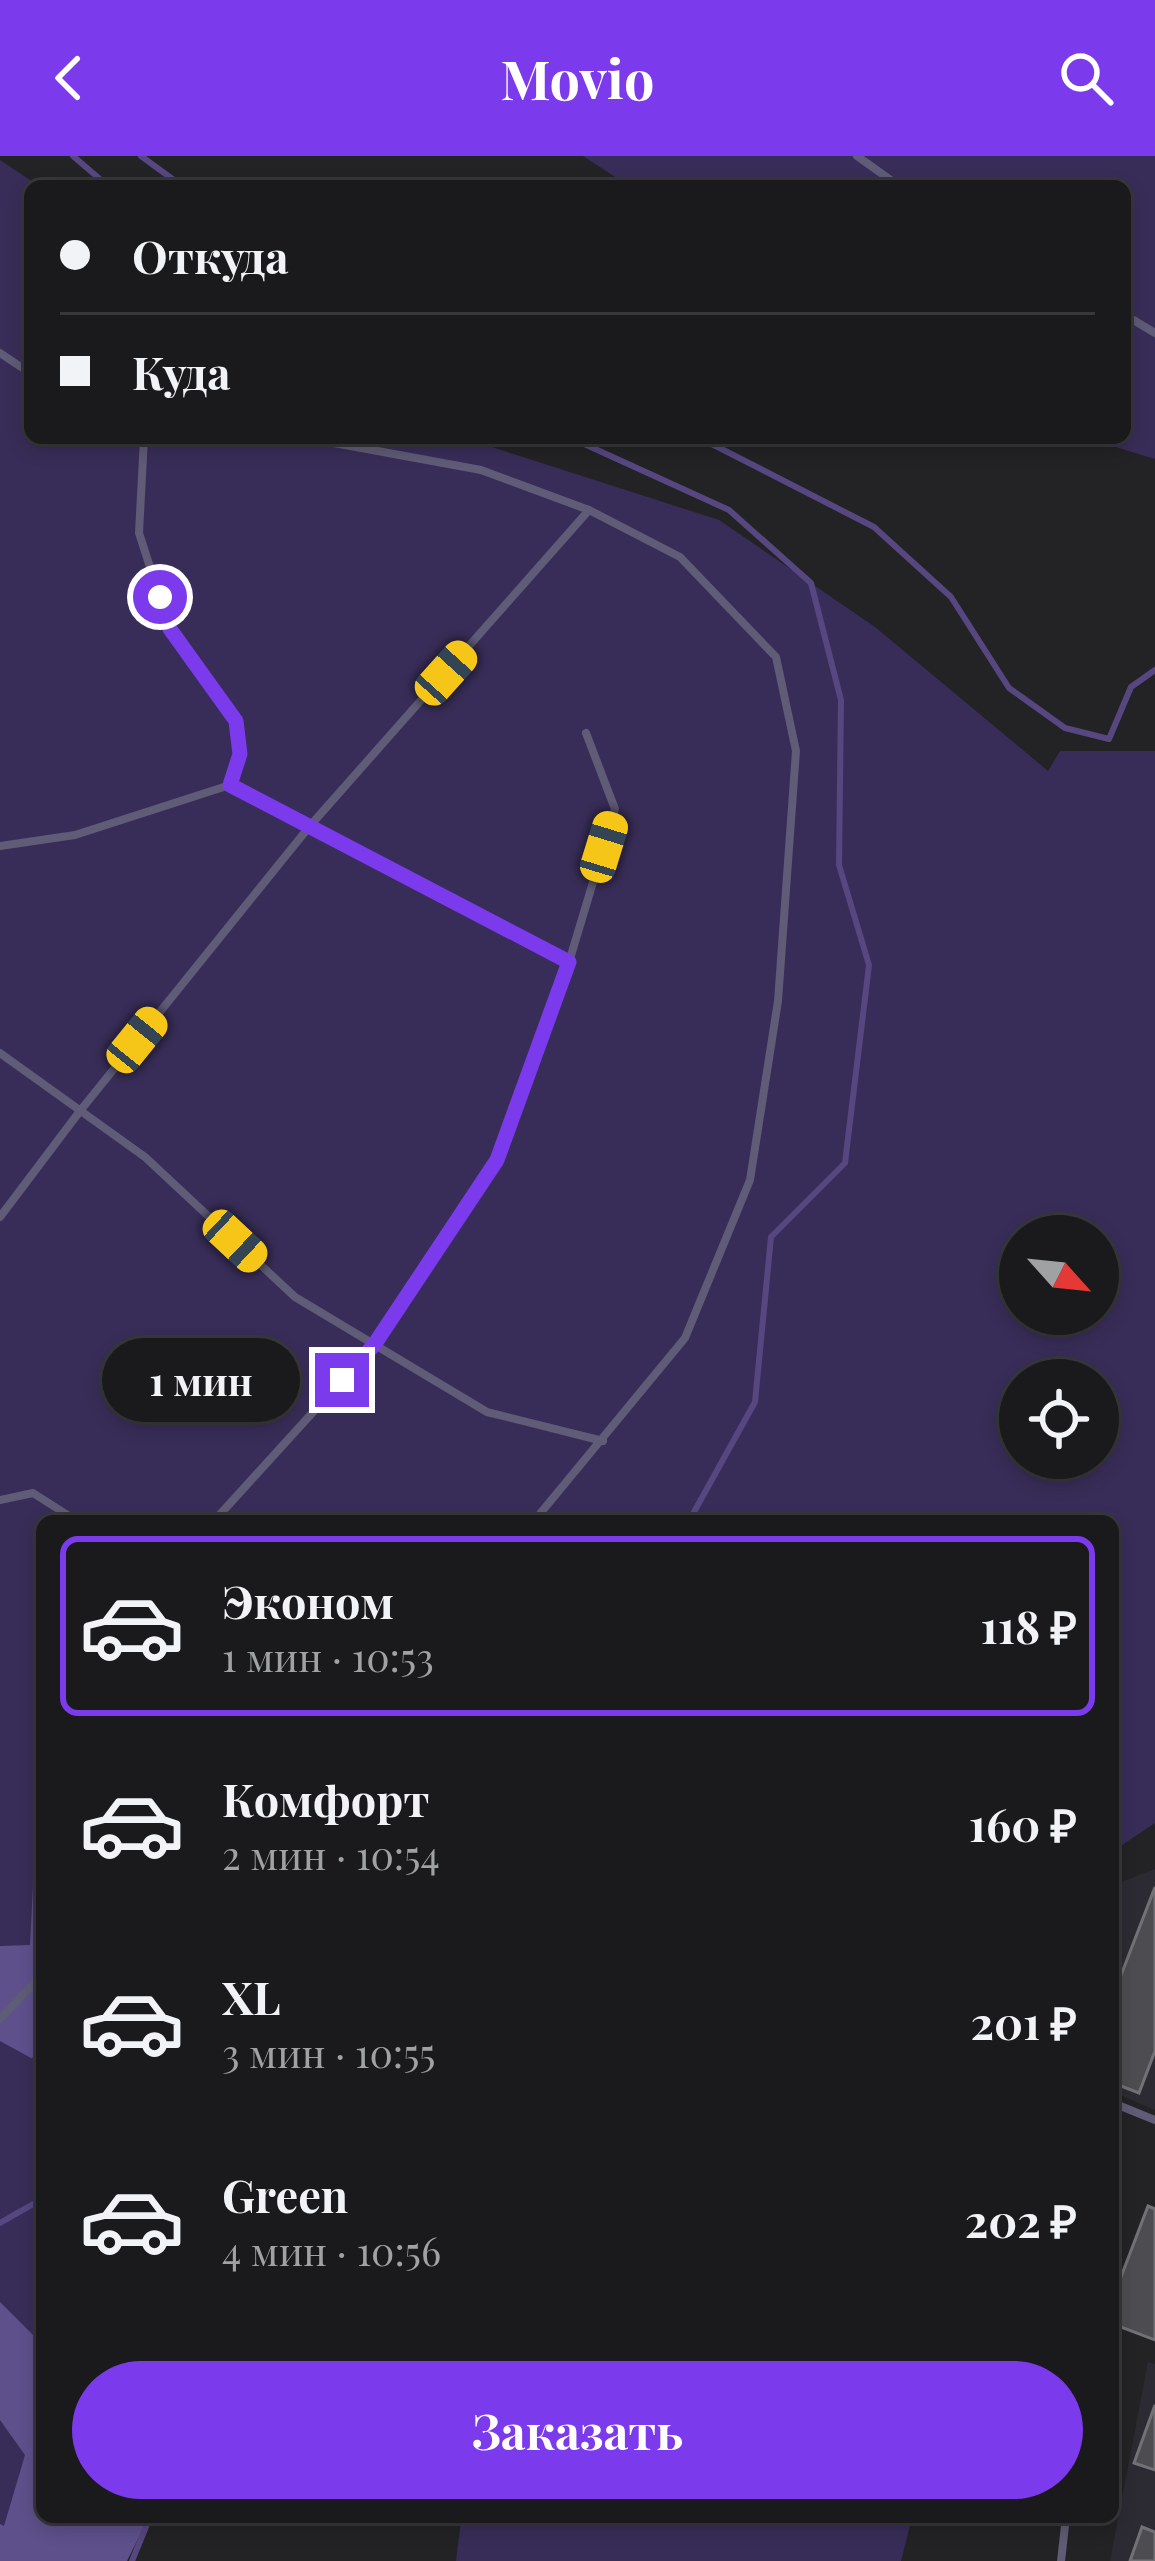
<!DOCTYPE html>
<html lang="ru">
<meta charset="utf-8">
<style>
body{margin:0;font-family:"Playfair Display",serif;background:#232325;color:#f1f3f6;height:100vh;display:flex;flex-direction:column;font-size:45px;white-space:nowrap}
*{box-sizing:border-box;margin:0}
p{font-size:39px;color:#9fa1a3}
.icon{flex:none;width:66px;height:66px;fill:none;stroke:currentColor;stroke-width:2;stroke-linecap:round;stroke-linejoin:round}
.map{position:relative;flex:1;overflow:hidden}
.panel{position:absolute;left:36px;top:1359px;width:1083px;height:1008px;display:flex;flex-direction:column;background:#1a1a1c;border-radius:18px;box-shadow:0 6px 18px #0003,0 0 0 3px #38383b}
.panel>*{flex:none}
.banner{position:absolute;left:24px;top:24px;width:1107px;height:264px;border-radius:18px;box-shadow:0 6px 18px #0003,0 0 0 3px #38383b;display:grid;align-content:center;height:264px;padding:0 36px;background:#1a1a1c}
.needle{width:78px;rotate:117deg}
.buttons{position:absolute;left:999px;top:1059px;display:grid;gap:24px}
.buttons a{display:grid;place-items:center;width:120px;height:120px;border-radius:50%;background:#1a1a1c;box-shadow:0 6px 18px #0003,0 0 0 3px #38383b;font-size:60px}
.end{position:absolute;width:54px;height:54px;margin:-27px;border:15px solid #7c3aed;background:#fff;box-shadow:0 0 0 6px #fff}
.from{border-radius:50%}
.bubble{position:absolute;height:84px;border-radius:42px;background:#1a1a1c;box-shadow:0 6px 18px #0003,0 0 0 3px #38383b;font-size:39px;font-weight:700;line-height:84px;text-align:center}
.car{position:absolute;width:36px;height:72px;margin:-36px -18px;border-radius:15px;box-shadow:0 0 9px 3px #0007;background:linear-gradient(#f5c518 24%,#345 0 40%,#f5c518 0 76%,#345 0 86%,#f5c518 0)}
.banner b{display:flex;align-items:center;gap:42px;height:114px;font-size:45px}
.banner b+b{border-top:3px solid #38383b}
.banner i{width:30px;height:30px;background:#f1f3f6}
ul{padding:21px 0 0;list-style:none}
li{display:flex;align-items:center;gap:36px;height:180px;margin:0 24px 18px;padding:0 12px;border:6px solid transparent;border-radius:18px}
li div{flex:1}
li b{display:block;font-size:45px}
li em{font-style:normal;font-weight:700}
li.current{border-color:#7c3aed}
li>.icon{width:108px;height:108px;stroke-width:1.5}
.button{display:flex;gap:24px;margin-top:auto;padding:24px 36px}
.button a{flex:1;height:138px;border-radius:72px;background:#7c3aed;color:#fff;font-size:48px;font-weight:700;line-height:138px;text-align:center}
header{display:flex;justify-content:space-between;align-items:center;height:156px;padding:0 36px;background:#7c3aed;color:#fff;font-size:54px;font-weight:700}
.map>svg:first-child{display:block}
.built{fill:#2c2b33}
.green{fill:#382d58;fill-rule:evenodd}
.forest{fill:#5e508b}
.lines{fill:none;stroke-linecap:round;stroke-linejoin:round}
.stream{stroke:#564781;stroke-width:6}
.building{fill:#4d4c50;stroke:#727175;stroke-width:3}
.lane{stroke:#605b76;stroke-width:8}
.route{stroke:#7c3aed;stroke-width:15}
</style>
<header><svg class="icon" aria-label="back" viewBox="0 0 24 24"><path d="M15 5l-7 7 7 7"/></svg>Movio<svg class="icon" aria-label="search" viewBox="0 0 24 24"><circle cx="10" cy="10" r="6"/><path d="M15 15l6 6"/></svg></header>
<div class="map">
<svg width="1155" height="2405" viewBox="0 0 1155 2405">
<rect width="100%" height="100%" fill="#232326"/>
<!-- built -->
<g class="built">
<polygon points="1155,1713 1155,1954 1113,1936 1113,1729"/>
<polygon points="1148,2206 1155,2208 1155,2405 1110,2405"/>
</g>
<!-- green -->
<g class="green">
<polygon points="583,0 1155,0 1155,303 1086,282 1125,282 1125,30 629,30"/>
<path d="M0 4 39 30H30V282H464L719 364 875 471 1048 615 1060 595H1155V1667L1113 1695V1365H42V2361L95 2405H0ZM1020 1080H1098V1158H1020ZM1020 1224H1098V1302H1020Z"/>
<polygon points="436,2361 912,2361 901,2405 456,2405 461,2365"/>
</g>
<!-- forest -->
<g class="forest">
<polygon points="42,1668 42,1899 31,1902 0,1885 0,1790 30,1789 36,1671"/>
<polygon points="0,2146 42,2188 42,2361 149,2361 127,2405 0,2405 0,2368 4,2370 25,2299 0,2264"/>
</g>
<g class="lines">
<!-- stream -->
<g class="stream">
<polyline points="73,0 108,30"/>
<polyline points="141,0 182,30"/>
<polyline points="571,282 729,354 811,427 841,544 839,709 869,809 845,1007 771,1081 755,1246 689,1365"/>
<polyline points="700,282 874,371 951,441 1009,532 1065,572 1109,583 1131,531 1155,514"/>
<polyline points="0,2067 42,2043"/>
<polyline points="132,2405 150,2361"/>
</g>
</g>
<!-- building -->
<g class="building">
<polygon points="1155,1731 1155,1895 1139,1937 1113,1927 1113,1840"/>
<polygon points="1148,2050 1155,2053 1155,2184 1113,2168 1113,2142"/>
<polygon points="1155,2249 1155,2314 1134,2307"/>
<polygon points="1142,2371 1155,2376 1155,2405 1130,2405"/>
</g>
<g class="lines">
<!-- lane -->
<g class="lane">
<polyline points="857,0 899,30"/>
<polyline points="1125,159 1155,177"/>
<polyline points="0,197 30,217"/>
<polyline points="144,282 139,377 170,473 236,565 240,598 230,629"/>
<polyline points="307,282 481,314 589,354 680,401 776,501 796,595 778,845 750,1024 685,1182 534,1365"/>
<polyline points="0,690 75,679 230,629 569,806"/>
<polyline points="0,897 145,1001 295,1141 487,1256 603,1285"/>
<polyline points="0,1061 80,955 309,671 589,354"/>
<polyline points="0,1344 33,1337 77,1365"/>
<polyline points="214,1365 374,1189 497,1003 569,806 615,653 586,577"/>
<polyline points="0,1863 42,1819"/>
<polyline points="1113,1947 1155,1964"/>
<polyline points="1061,2405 1066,2361"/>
</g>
</g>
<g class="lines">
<!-- route -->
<polyline class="route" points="160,441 170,473 236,565 240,598 230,629 569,806 497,1004 374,1189 342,1224"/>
</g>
</svg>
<div class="buttons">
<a><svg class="needle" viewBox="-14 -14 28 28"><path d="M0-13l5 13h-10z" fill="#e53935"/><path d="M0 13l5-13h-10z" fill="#9fa1a3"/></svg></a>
<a><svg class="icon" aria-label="locate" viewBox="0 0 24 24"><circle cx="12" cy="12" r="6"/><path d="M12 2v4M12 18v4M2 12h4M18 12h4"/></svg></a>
</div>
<i class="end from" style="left:160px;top:441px"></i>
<i class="end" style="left:342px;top:1224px"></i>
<div class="bubble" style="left:102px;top:1182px;width:198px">1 мин</div>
<i class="car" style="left:446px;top:517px;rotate:42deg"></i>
<i class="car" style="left:604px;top:691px;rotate:17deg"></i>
<i class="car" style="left:137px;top:884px;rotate:39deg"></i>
<i class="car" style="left:235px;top:1085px;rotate:133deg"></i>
<div class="banner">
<b><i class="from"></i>Откуда</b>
<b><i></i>Куда</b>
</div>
<section class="panel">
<ul>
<li class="current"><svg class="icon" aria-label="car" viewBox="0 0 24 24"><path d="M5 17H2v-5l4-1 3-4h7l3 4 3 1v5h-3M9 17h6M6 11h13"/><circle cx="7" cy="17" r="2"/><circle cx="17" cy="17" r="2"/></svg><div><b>Эконом</b><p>1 мин · 10:53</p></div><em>118 ₽</em></li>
<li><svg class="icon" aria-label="car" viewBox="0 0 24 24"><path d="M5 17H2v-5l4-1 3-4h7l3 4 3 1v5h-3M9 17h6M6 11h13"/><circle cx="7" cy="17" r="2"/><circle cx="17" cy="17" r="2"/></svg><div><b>Комфорт</b><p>2 мин · 10:54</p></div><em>160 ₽</em></li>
<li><svg class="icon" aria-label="car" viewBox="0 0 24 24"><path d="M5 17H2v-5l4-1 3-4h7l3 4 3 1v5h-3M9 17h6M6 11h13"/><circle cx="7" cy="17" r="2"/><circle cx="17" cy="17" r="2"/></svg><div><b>XL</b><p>3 мин · 10:55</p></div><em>201 ₽</em></li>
<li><svg class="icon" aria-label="car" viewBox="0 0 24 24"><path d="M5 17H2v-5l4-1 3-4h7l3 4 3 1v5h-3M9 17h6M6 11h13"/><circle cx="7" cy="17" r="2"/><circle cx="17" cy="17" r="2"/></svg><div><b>Green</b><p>4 мин · 10:56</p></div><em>202 ₽</em></li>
</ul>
<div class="button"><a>Заказать</a></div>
</section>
</div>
